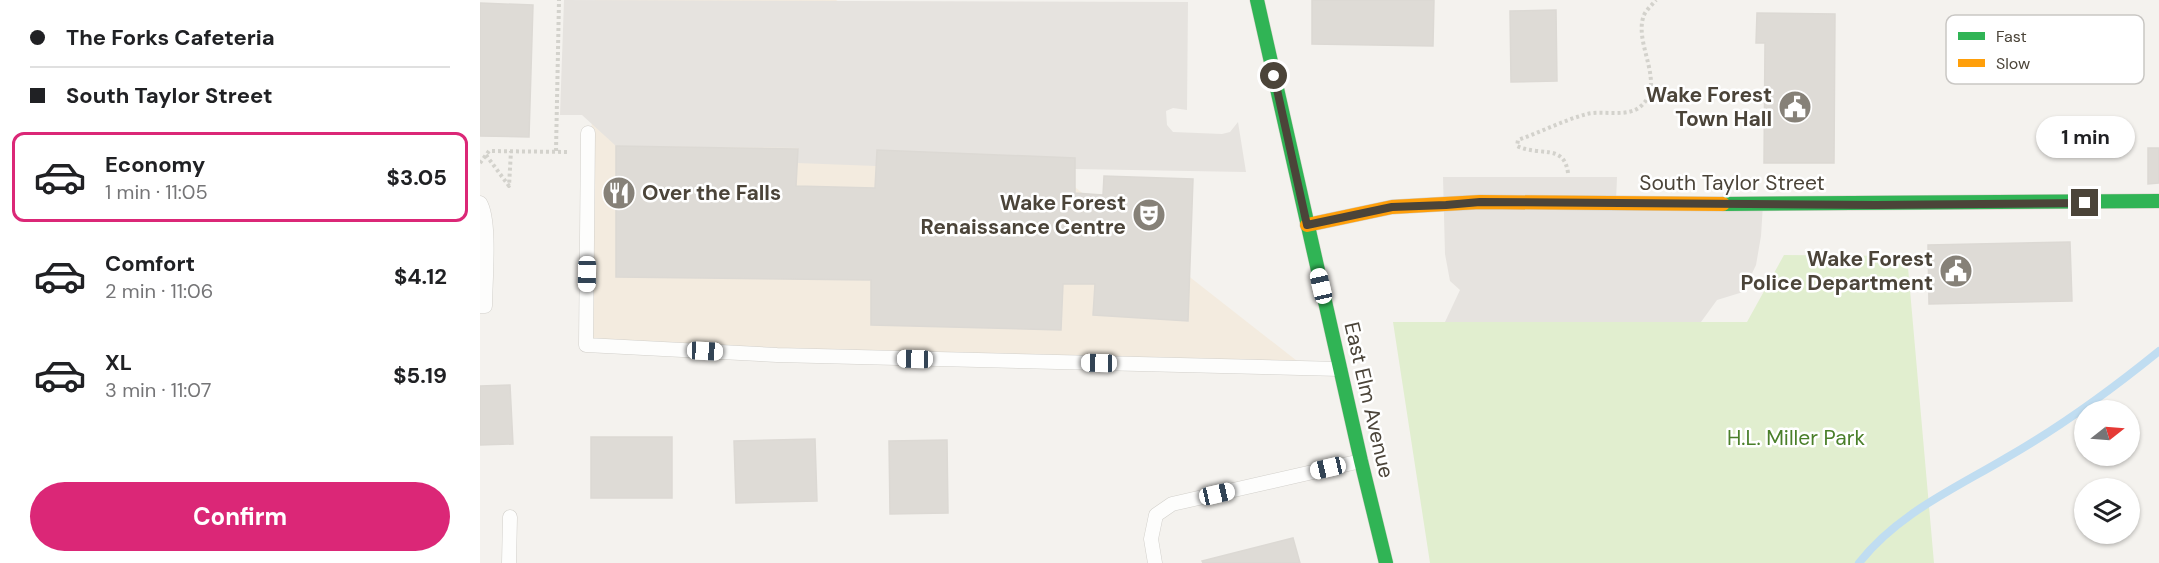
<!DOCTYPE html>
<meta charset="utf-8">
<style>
body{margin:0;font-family:"DM Sans",sans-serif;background:#f6f6f6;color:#202124;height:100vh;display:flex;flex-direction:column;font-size:22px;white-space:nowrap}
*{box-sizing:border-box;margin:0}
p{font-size:20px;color:#757577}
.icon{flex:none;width:33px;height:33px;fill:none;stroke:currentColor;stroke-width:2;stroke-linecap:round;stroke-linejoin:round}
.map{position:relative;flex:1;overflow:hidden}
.panel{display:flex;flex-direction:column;background:#fff;width:480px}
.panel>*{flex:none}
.banner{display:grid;align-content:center;height:132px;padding:0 30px;background:#fff}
.needle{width:39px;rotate:73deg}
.tools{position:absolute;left:1594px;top:400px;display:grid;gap:12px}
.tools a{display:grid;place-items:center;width:66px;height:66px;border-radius:50%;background:#fff;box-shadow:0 2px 4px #0004;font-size:30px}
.end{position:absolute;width:27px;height:27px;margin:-14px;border:8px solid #4b4439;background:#fff;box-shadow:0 0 0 3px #fff}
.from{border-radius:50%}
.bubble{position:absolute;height:42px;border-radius:21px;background:#fff;box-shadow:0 2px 4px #0004;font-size:20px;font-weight:700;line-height:42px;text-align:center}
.car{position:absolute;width:18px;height:36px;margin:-18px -9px;border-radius:8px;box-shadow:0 0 4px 2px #0007;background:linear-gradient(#fff 24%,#345 0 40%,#fff 0 76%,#345 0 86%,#fff 0)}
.banner b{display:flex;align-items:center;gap:21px;height:57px;font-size:22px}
.banner b+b{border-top:2px solid #e0e0e0}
.banner i{width:15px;height:15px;background:#202124}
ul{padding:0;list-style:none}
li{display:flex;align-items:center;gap:18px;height:90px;margin:0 12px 9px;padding:0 18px;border:3px solid transparent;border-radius:12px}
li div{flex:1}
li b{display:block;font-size:22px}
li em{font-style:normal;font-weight:700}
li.on{border-color:#db2777}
li>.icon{width:54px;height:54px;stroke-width:1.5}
.primary-button{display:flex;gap:12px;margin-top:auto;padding:12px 30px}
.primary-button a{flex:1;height:69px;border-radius:36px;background:#db2777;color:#fff;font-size:24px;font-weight:700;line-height:69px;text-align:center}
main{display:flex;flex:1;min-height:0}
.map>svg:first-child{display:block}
.commercial{fill:#f3ebdf}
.green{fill:#e1eecf}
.parking{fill:#e6e3df}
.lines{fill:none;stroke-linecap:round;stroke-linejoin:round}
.stream{stroke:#c0ddf1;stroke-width:8}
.building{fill:#dedbd6;stroke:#dcd9d4;stroke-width:1.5}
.lane-casing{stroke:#d2d0cb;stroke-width:15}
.fast-casing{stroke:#d3cfc5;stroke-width:15}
.slow-casing{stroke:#d3cfc5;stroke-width:15}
.path{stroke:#d3d2cc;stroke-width:4;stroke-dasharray:3 3;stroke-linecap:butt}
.lane{stroke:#fdfdfc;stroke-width:14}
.fast{stroke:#30b455;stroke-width:14}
.slow{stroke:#ff9f0a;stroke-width:14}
.route{stroke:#4b4439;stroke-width:8}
.labels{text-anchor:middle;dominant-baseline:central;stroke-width:5;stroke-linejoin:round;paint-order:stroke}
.poi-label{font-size:21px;font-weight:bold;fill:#4b4439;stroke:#fff;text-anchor:end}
.street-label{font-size:21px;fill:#4b4439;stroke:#fff}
.park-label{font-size:21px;fill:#4a7f2a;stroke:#fff}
.key{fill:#fff;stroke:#c9c7c4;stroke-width:1.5}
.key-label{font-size:16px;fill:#4b4439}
</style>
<main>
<section class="panel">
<div class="banner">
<b><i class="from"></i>The Forks Cafeteria</b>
<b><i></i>South Taylor Street</b>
</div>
<ul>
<li class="on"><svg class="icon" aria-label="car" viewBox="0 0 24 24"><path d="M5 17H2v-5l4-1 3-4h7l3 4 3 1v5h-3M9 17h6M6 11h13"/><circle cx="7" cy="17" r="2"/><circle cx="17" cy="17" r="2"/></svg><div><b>Economy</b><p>1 min · 11:05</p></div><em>$3.05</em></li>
<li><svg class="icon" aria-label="car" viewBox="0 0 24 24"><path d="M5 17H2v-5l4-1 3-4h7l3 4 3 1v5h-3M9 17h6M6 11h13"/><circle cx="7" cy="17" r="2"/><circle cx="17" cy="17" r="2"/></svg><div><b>Comfort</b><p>2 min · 11:06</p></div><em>$4.12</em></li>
<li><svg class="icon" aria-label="car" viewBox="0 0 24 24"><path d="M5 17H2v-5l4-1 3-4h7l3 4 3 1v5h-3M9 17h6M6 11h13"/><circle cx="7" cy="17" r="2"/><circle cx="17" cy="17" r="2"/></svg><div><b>XL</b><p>3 min · 11:07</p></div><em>$5.19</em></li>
</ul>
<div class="primary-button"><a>Confirm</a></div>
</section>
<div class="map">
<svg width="1679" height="563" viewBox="0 0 1679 563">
<rect width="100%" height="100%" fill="#f4f2ee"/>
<!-- commercial -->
<polygon class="commercial" points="115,0 356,0 826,368 106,345"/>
<!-- green -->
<polygon class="green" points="1304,255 1427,256 1454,563 950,563 913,322 1267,322"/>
<!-- parking -->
<g class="parking">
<polygon points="84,0 708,2 707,110 693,108 686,111 687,125 693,132 742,134 750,132 758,122 766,172 595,169 595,158 397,150 396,166 317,163 318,148 136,146 102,115 80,115"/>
<polygon points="963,177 1137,177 1136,202 1283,204 1281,236 1276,265 1263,292 1237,300 1221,322 965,322 980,290 970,281 965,254"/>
</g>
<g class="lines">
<!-- stream -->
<path class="stream" d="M1379 563C1417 514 1474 489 1526 458 1580 427 1631 390 1679 351"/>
</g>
<!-- building -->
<g class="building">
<polygon points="832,0 954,0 953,46 832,44"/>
<polygon points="0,3 53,5 49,137 0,136"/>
<polygon points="1076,10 1077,81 1031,82 1030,11"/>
<polygon points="1277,13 1355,14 1354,163 1284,163 1285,43 1276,43"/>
<polygon points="136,146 318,149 316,186 395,188 397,150 595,158 595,193 623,195 624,176 713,179 708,321 613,315 615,284 583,284 581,330 391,325 391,280 136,277"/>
<polygon points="1668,148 1679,148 1679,183 1668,184"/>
<polygon points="1590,242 1592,301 1449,304 1448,245"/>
<polygon points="30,385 33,444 0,445 0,386"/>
<rect x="111" y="437" width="81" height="61"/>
<polygon points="335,439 337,501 256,503 254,441"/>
<polygon points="467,440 468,513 410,514 409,441"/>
<polygon points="813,538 820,563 723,563 722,561"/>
</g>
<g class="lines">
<!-- lane casing -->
<g class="lane-casing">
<g id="lane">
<polyline points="108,133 106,345 297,355 860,369"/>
<path d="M0 203C11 221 5 283 5 306H0"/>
<polyline points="29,563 30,517"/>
<polyline points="675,563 671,539 676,515 692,504 881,461"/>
</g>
</g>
<!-- fast casing -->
<g class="fast-casing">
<g id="fast">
<polyline points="777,0 881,461 906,563"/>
<polyline points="1243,204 1679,201"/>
</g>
</g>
<!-- slow casing -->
<g class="slow-casing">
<polyline id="slow" points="827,225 912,207 1000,202 1243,204"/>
</g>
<!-- path -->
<g class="path">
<polyline points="76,151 79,0"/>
<polyline points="6,155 29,186 31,151"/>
<polyline points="0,163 9,151 88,152"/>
<path d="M1088 173C1084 143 1060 157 1037 146L1038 140C1061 132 1084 120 1107 114 1123 110 1148 118 1161 106 1186 84 1155 46 1163 18 1164 12 1172 5 1176 0"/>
</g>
<!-- lane -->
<use href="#lane" class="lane"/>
<!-- fast -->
<use href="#fast" class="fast"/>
<!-- slow -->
<use href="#slow" class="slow"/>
</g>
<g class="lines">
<!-- route -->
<polyline class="route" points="794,76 827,225 912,207 966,205 1000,202 1396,205 1605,203"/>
</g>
<!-- icons -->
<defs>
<g id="civic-disc" transform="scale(1.725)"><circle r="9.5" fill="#868178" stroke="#fff"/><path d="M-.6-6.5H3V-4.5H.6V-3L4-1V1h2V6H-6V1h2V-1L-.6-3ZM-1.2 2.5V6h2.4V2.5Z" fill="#fff"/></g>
<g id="restaurant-disc" transform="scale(1.725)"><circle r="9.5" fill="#868178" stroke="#fff"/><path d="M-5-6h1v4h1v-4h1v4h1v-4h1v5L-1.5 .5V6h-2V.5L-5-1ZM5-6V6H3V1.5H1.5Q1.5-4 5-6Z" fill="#fff"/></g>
<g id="theatre-disc" transform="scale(1.725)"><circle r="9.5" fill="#868178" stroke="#fff"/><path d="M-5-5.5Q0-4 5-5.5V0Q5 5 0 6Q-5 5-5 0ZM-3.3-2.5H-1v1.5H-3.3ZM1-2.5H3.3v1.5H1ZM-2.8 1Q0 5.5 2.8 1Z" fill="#fff"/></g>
</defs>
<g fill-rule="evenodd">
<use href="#civic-disc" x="1315" y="107"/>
<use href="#restaurant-disc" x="139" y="193"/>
<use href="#theatre-disc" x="669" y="215"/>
<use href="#civic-disc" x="1476" y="271"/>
</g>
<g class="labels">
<!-- poi labels -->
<g class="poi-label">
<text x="1292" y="95">Wake Forest<tspan x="1292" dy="24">Town Hall</tspan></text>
<text x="162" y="193" text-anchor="start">Over the Falls</text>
<text x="646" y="203">Wake Forest<tspan x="646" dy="24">Renaissance Centre</tspan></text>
<text x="1453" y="259">Wake Forest<tspan x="1453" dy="24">Police Department</tspan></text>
</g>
<!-- street labels -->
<g class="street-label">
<text x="1252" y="183">South Taylor Street</text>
<text transform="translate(889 400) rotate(77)">East Elm Avenue</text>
</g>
<!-- park labels -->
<g class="park-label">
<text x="1316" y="438">H.L. Miller Park</text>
</g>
</g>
<!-- legend -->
<rect x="1466" y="15" width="198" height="69" rx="9" class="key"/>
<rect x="1478" y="32" width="27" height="8" fill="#30b455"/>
<rect x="1478" y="59" width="27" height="8" fill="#ff9f0a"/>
<g class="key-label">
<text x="1516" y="42">Fast</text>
<text x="1516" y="69">Slow</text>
</g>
</svg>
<div class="tools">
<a><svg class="needle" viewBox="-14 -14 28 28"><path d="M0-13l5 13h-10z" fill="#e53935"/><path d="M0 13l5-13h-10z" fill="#757577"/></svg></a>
<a><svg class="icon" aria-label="layers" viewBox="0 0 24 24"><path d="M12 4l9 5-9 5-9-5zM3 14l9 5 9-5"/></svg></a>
</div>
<i class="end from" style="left:794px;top:76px"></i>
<i class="end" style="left:1605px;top:203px"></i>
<div class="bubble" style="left:1556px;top:116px;width:99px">1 min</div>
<i class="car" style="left:107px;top:274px;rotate:181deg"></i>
<i class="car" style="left:841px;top:286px;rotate:347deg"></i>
<i class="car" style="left:225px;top:351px;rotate:93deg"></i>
<i class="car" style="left:435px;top:359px;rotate:271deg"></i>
<i class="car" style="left:619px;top:363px;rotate:271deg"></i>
<i class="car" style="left:848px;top:468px;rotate:257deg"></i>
<i class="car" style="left:737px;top:494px;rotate:77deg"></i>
</div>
</main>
